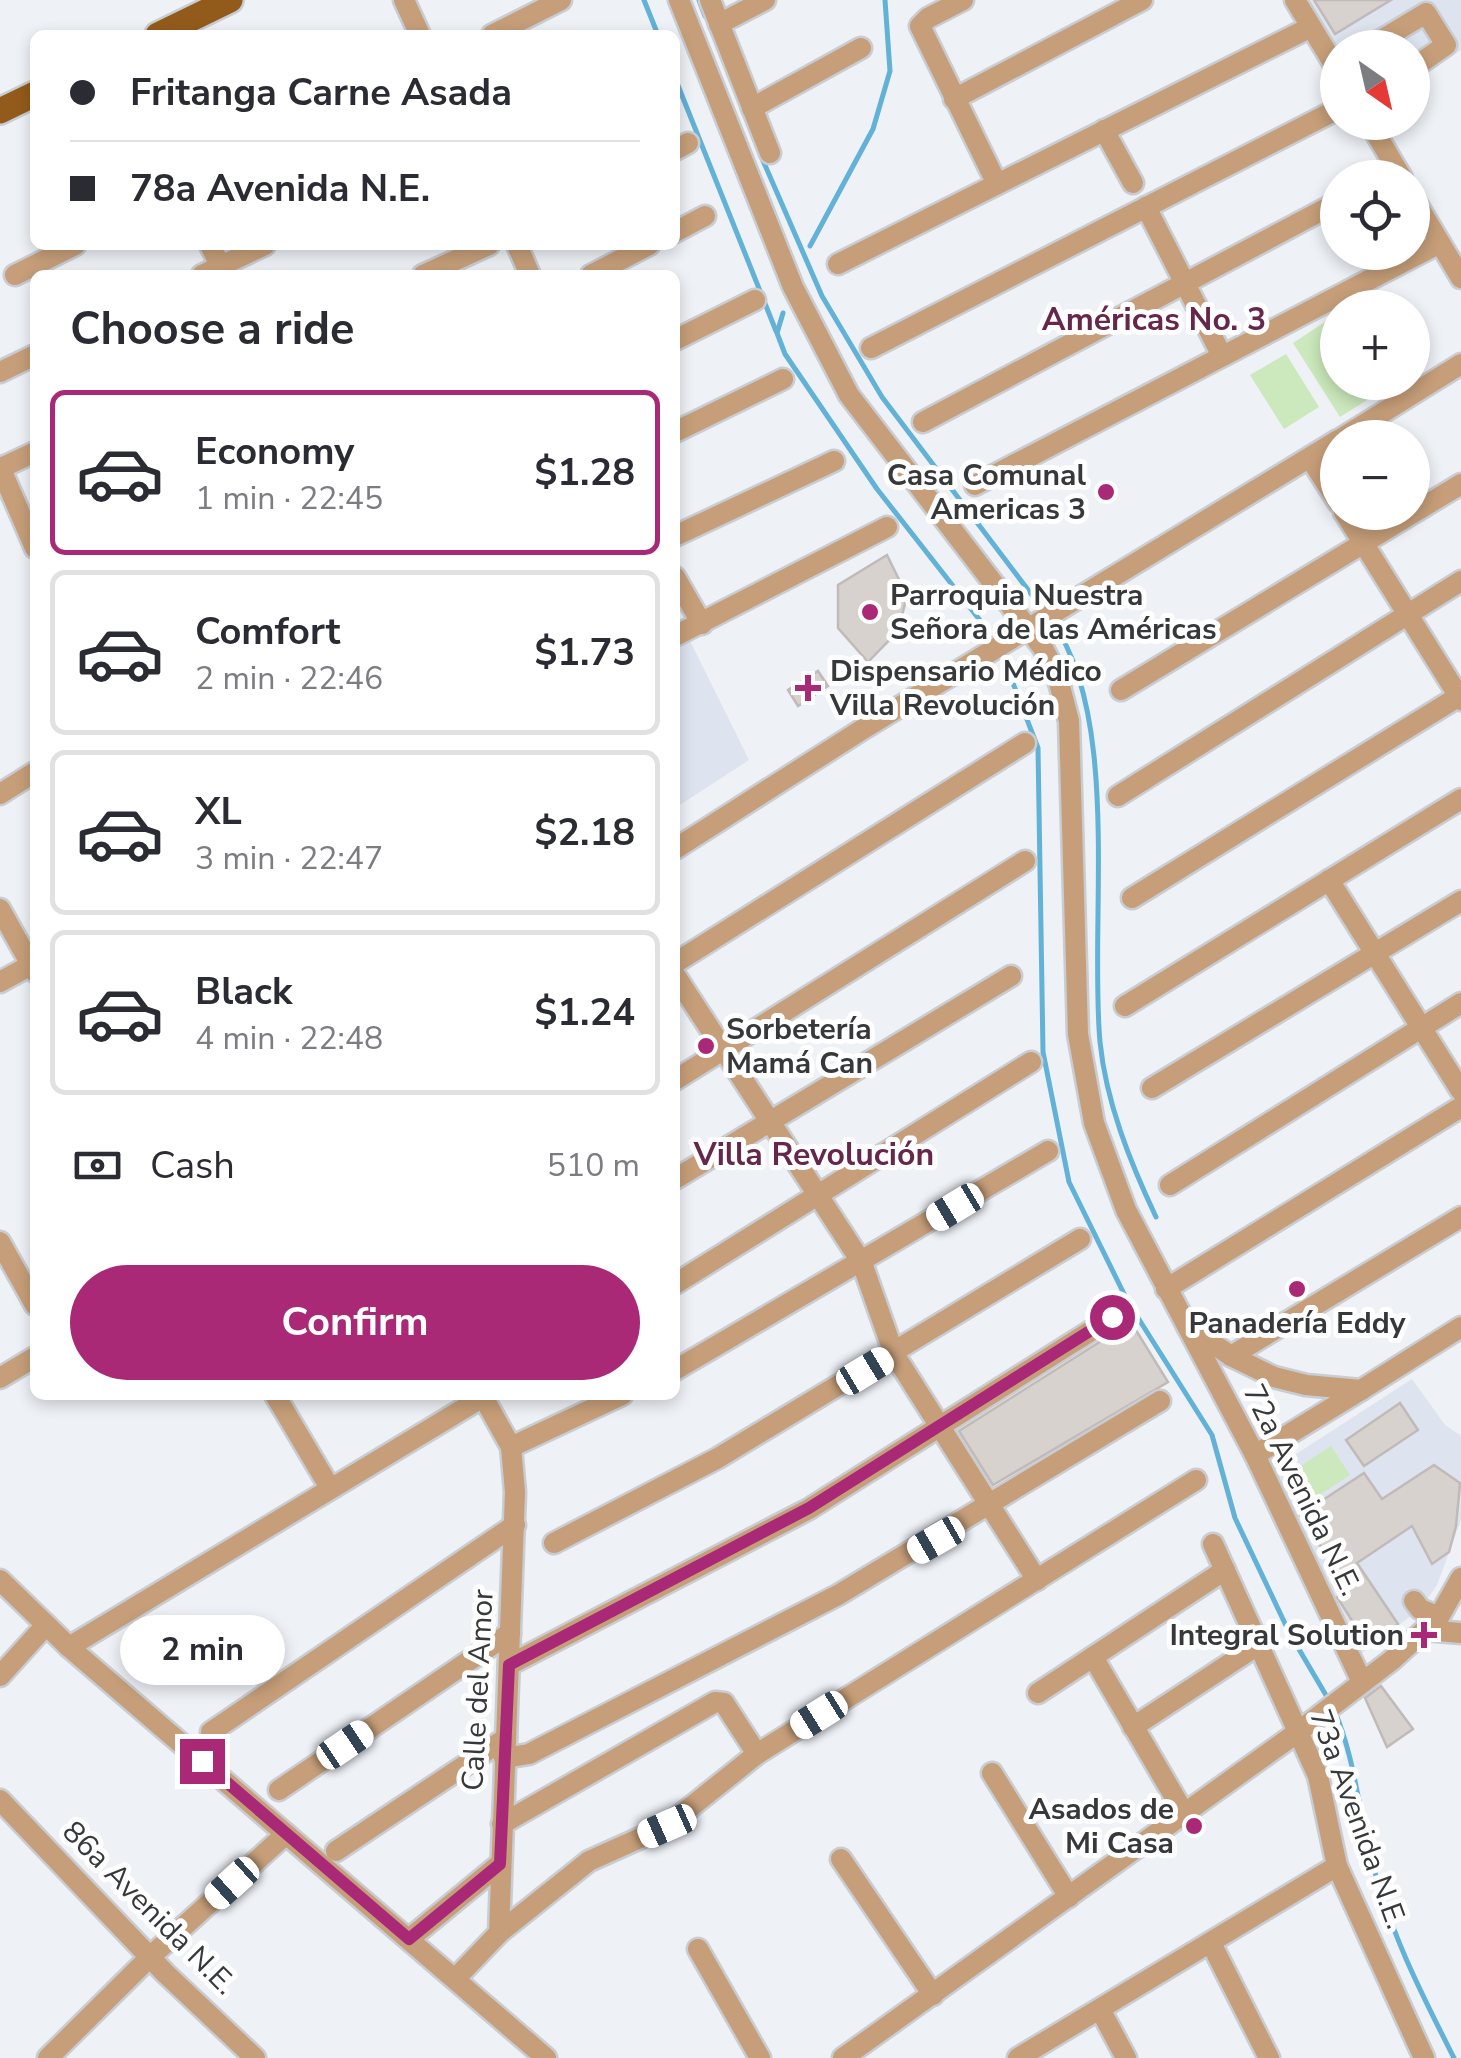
<!DOCTYPE html>
<meta charset="utf-8">
<style>
body{margin:0;font-family:"Nunito Sans",sans-serif;background:#f2f2f3;color:#2b2b33;height:100vh;display:flex;flex-direction:column;font-size:38px;white-space:nowrap}
*{box-sizing:border-box;margin:0}
p{font-size:32px;color:#7c7c81}
.icon{flex:none;width:55px;height:55px;fill:none;stroke:currentColor;stroke-width:2;stroke-linecap:round;stroke-linejoin:round}
.map{position:relative;flex:1;overflow:hidden}
.side{position:absolute;left:30px;top:270px;width:650px;height:1130px;display:flex;flex-direction:column;background:#fff;border-radius:15px;box-shadow:0 5px 15px #0003}
.side>*{flex:none}
.guide{position:absolute;left:30px;top:30px;width:650px;height:220px;border-radius:15px;box-shadow:0 5px 15px #0003;display:grid;align-content:center;height:220px;padding:0 40px;background:#fff}
.needle{width:65px;rotate:146deg}
.tools{position:absolute;left:1320px;top:30px;display:grid;gap:20px}
.tools a{display:grid;place-items:center;width:110px;height:110px;border-radius:50%;background:#fff;box-shadow:0 5px 15px #0003;font-size:50px}
.end{position:absolute;width:45px;height:45px;margin:-22px;border:12px solid #a92977;background:#fff;box-shadow:0 0 0 5px #fff}
.from{border-radius:50%}
.bubble{position:absolute;height:70px;border-radius:35px;background:#fff;box-shadow:0 5px 15px #0003;font-size:32px;font-weight:700;line-height:70px;text-align:center}
.car{position:absolute;width:30px;height:60px;margin:-30px -15px;border-radius:12px;box-shadow:0 0 8px 2px #0007;background:linear-gradient(#fff 24%,#345 0 40%,#fff 0 76%,#345 0 86%,#fff 0)}
.guide b{display:flex;align-items:center;gap:35px;height:95px;font-size:38px}
.guide b+b{border-top:2px solid #e1e1e2}
.guide i{width:25px;height:25px;background:#2b2b33}
ul{padding:0;list-style:none}
li{display:flex;align-items:center;gap:30px;height:165px;margin:0 20px 15px;padding:0 20px;border:5px solid #e1e1e2;border-radius:15px}
li div{flex:1}
li b{display:block;font-size:38px}
li em{font-style:normal;font-weight:700}
li.active{border-color:#a92977}
li>.icon{width:90px;height:90px;stroke-width:1.5}
h2{padding:0 40px;font-size:45px;line-height:120px}
.pay{display:flex;align-items:center;gap:25px;height:110px;padding:0 40px;font-size:38px}
.pay p{margin-inline-start:auto}
.primary-button{display:flex;gap:20px;margin-top:auto;padding:20px 40px}
.primary-button a{flex:1;height:115px;border-radius:60px;background:#a92977;color:#fff;font-size:40px;font-weight:700;line-height:115px;text-align:center}
.map>svg:first-child{display:block}
.built{fill:#dde4ef}
.green{fill:#cbe9bc}
.lines{fill:none;stroke-linecap:round;stroke-linejoin:round}
.stream{stroke:#62b1d7;stroke-width:5}
.building{fill:#d8d2cf;stroke:#c0bab8;stroke-width:2.5}
.minor-casing{stroke:#c9ccd0;stroke-width:25}
.major-casing{stroke:#c9ccd0;stroke-width:30}
.minor{stroke:#c69e79;stroke-width:20}
.major{stroke:#935b1b;stroke-width:25}
.route{stroke:#a92977;stroke-width:12}
.poi-dot{fill:#a92977;stroke:#fefefe;stroke-width:4}
.labels{text-anchor:middle;dominant-baseline:central;stroke-width:10;stroke-linejoin:round;paint-order:stroke}
.poi-label{font-size:30px;font-weight:bold;fill:#37383a;stroke:#fefefe;text-anchor:end}
.street-label{font-size:30px;fill:#37383a;stroke:#fefefe}
.neighbourhood-label{font-size:32px;font-weight:bold;fill:#65274a;stroke:#fefefe}
</style>
<div class="map">
<svg width="1461" height="2058" viewBox="0 0 1461 2058">
<rect width="100%" height="100%" fill="#eef1f6"/>
<!-- built -->
<g class="built">
<polygon points="1296,0 1461,0 1461,50 1413,81 1412,48 1338,48 1337,70"/>
<polygon points="688,637 749,760 675,808 675,643"/>
<polygon points="1412,1379 1445,1425 1461,1436 1461,1520 1437,1585 1420,1609 1362,1653 1273,1469"/>
</g>
<!-- green -->
<g class="green">
<polygon points="1337,314 1338,382 1394,383 1340,417 1293,343"/>
<polygon points="1286,354 1319,407 1284,429 1250,375"/>
<polygon points="1331,1446 1350,1475 1303,1506 1284,1477"/>
</g>
<g class="lines">
<!-- stream -->
<g class="stream">
<polyline points="644,0 658,35"/>
<polyline points="699,0 705,16"/>
<polyline points="675,78 776,331"/>
<polyline points="761,156 822,296 882,397 1044,611"/>
<polyline points="810,246 873,129 890,71 885,0"/>
<polyline points="783,313 777,333 785,354 877,489 986,628"/>
<path d="M1051 620C1122 717 1089 921 1100 1042 1106 1102 1130 1162 1156 1217"/>
<polyline points="1001,652 1038,748 1043,1052 1069,1182 1128,1302 1212,1435 1235,1518 1290,1634 1330,1702"/>
<path d="M1335 1712C1354 1757 1358 1805 1370 1853 1387 1926 1420 1991 1454 2058"/>
</g>
</g>
<!-- building -->
<g class="building">
<polygon points="1314,0 1391,0 1335,34"/>
<polygon points="887,555 907,596 898,631 868,662 838,628 838,585"/>
<polygon points="818,671 828,686 798,706 788,690"/>
<polygon points="1129,1319 1168,1382 993,1485 959,1431 1120,1329"/>
<polygon points="1400,1403 1418,1430 1364,1466 1346,1440"/>
<polygon points="1434,1465 1460,1483 1456,1526 1449,1552 1432,1564 1412,1526 1357,1563 1398,1624 1367,1644 1337,1597 1340,1595 1333,1585 1342,1579 1300,1515 1364,1473 1382,1499"/>
<polygon points="1381,1686 1413,1729 1387,1747 1365,1698"/>
</g>
<g class="lines">
<!-- minor casing -->
<g class="minor-casing">
<g id="minor">
<polyline points="404,0 420,35"/>
<polyline points="679,0 793,287 849,395 1043,648 1057,675 1069,721 1078,1034 1094,1123 1126,1210 1255,1455 1362,1682"/>
<polyline points="710,0 770,153"/>
<polyline points="963,0 928,18 920,26 997,184"/>
<polyline points="1295,0 1338,71"/>
<polyline points="719,24 765,0"/>
<polyline points="492,35 561,0"/>
<polyline points="1368,48 1426,13 1446,45 1412,69"/>
<polyline points="954,99 1142,0"/>
<polyline points="752,108 861,48"/>
<polyline points="1369,122 1402,178"/>
<polyline points="1104,130 1133,183"/>
<polyline points="675,150 688,143"/>
<polyline points="1412,196 1461,278"/>
<polyline points="1146,207 1222,356"/>
<polyline points="675,232 705,216"/>
<polyline points="210,245 225,275"/>
<polyline points="517,245 530,275"/>
<polyline points="838,264 1311,27"/>
<polyline points="15,275 75,245"/>
<polyline points="202,275 265,245"/>
<polyline points="423,275 489,245"/>
<polyline points="591,275 649,245"/>
<polyline points="675,340 755,300"/>
<polyline points="871,348 1338,109"/>
<polyline points="0,372 35,355"/>
<polyline points="923,422 1338,202"/>
<polyline points="675,432 783,379"/>
<polyline points="1342,438 1461,364"/>
<polyline points="1310,458 1338,502"/>
<polyline points="0,467 35,548"/>
<polyline points="1,468 35,452"/>
<polyline points="975,485 1440,243"/>
<polyline points="1344,512 1461,700"/>
<polyline points="675,536 834,461"/>
<polyline points="675,577 702,624"/>
<polyline points="675,636 887,527"/>
<polyline points="1121,690 1461,484"/>
<polyline points="0,794 35,772"/>
<polyline points="1118,796 1461,581"/>
<polyline points="675,849 863,729 1338,440"/>
<polyline points="1329,880 1461,1091"/>
<polyline points="1132,898 1461,695"/>
<polyline points="0,909 35,972"/>
<polyline points="675,963 1025,743"/>
<polyline points="675,975 862,1263 894,1354 1037,1580"/>
<polyline points="0,982 31,965"/>
<polyline points="1125,1006 1461,799"/>
<polyline points="675,1080 1025,861"/>
<polyline points="1152,1088 1461,901"/>
<polyline points="675,1179 1011,976"/>
<polyline points="1170,1185 1461,1003"/>
<polyline points="0,1242 35,1305"/>
<polyline points="675,1284 1031,1062"/>
<polyline points="1166,1289 1461,1107"/>
<polyline points="1187,1326 1231,1356 1274,1377 1306,1385 1361,1390 1461,1327"/>
<polyline points="1231,1356 1461,1217"/>
<polyline points="675,1370 1048,1151"/>
<polyline points="0,1378 35,1357"/>
<polyline points="275,1395 330,1488"/>
<polyline points="511,1447 622,1395"/>
<polyline points="1255,1455 1361,1390"/>
<polyline points="554,1543 718,1458 1080,1239"/>
<polyline points="1213,1544 1318,1776 1337,1866 1424,2058"/>
<polyline points="0,1580 69,1647 546,2058"/>
<polyline points="1414,1601 1420,1609 1439,1617"/>
<polyline points="1426,1630 1461,1633"/>
<polyline points="69,1647 483,1397"/>
<polyline points="1093,1657 1184,1813"/>
<polyline points="509,1665 809,1509 1113,1317"/>
<polyline points="0,1676 46,1625"/>
<polyline points="1038,1693 1225,1570"/>
<polyline points="1133,1727 1258,1645"/>
<polyline points="211,1732 515,1525"/>
<polyline points="504,1758 529,1754 838,1595 1160,1401"/>
<polyline points="992,1773 1069,1897"/>
<polyline points="279,1790 510,1633"/>
<polyline points="0,1800 165,1973 255,2058"/>
<polyline points="502,1824 715,1702 724,1703 757,1754"/>
<polyline points="336,1851 506,1738"/>
<polyline points="841,1859 933,1995"/>
<polyline points="499,1933 589,1861 667,1826 757,1754 1196,1480"/>
<polyline points="409,1939 500,1864"/>
<polyline points="1211,1943 1269,2058"/>
<polyline points="698,1949 760,2058"/>
<polyline points="456,1978 499,1933 515,1492 511,1447 482,1395"/>
<polyline points="1101,2011 1126,2058"/>
<polyline points="48,2058 151,1956 286,1834"/>
<polyline points="843,2058 1298,1732 1392,1660 1439,1617 1461,1578"/>
<polyline points="1018,2058 1337,1866"/>
</g>
</g>
<!-- major casing -->
<g class="major-casing">
<g id="major">
<polyline points="158,35 230,0"/>
<polyline points="0,111 35,94"/>
</g>
</g>
<!-- minor -->
<use href="#minor" class="minor"/>
<!-- major -->
<use href="#major" class="major"/>
</g>
<g class="lines">
<!-- route -->
<polyline class="route" points="202,1761 409,1939 500,1864 509,1665 809,1508 1112,1317"/>
</g>
<!-- markers -->
<g class="poi-dot">
<circle cx="1106" cy="492" r="10"/>
<circle cx="870" cy="612" r="10"/>
<path d="M803 673h10v10h10v10h-10v10h-10v-10h-10v-10h10z"/>
<circle cx="706" cy="1046" r="10"/>
<circle cx="1297" cy="1289" r="10"/>
<path d="M1419 1620h10v10h10v10h-10v10h-10v-10h-10v-10h10z"/>
<circle cx="1194" cy="1826" r="10"/>
</g>
<g class="labels">
<!-- poi labels -->
<g class="poi-label">
<text x="1086" y="475">Casa Comunal<tspan x="1086" dy="34">Americas 3</tspan></text>
<text x="890" y="595" text-anchor="start">Parroquia Nuestra<tspan x="890" dy="34">Señora de las Américas</tspan></text>
<text x="830" y="671" text-anchor="start">Dispensario Médico<tspan x="830" dy="34">Villa Revolución</tspan></text>
<text x="726" y="1029" text-anchor="start">Sorbetería<tspan x="726" dy="34">Mamá Can</tspan></text>
<text x="1297" y="1323" text-anchor="middle">Panadería Eddy</text>
<text x="1404" y="1635">Integral Solution</text>
<text x="1174" y="1809">Asados de<tspan x="1174" dy="34">Mi Casa</tspan></text>
</g>
<!-- street labels -->
<g class="street-label">
<text transform="translate(1302 1490) rotate(64)">72a Avenida N.E.</text>
<text transform="translate(478 1690) rotate(-87)">Calle del Amor</text>
<text transform="translate(1358 1819) rotate(70)">73a Avenida N.E.</text>
<text transform="translate(149 1908) rotate(45)">86a Avenida N.E.</text>
</g>
<!-- neighbourhood labels -->
<g class="neighbourhood-label">
<text x="1154" y="319">Américas No. 3</text>
<text x="814" y="1154">Villa Revolución</text>
</g>
</g>
</svg>
<div class="tools">
<a><svg class="needle" viewBox="-14 -14 28 28"><path d="M0-13l5 13h-10z" fill="#e53935"/><path d="M0 13l5-13h-10z" fill="#7c7c81"/></svg></a>
<a><svg class="icon" aria-label="locate" viewBox="0 0 24 24"><circle cx="12" cy="12" r="6"/><path d="M12 2v4M12 18v4M2 12h4M18 12h4"/></svg></a>
<a>+</a>
<a>−</a>
</div>
<i class="end from" style="left:1112px;top:1317px"></i>
<i class="end" style="left:202px;top:1761px"></i>
<div class="bubble" style="left:120px;top:1615px;width:165px">2 min</div>
<i class="car" style="left:955px;top:1207px;rotate:239deg"></i>
<i class="car" style="left:865px;top:1371px;rotate:59deg"></i>
<i class="car" style="left:936px;top:1540px;rotate:240deg"></i>
<i class="car" style="left:819px;top:1715px;rotate:238deg"></i>
<i class="car" style="left:345px;top:1745px;rotate:56deg"></i>
<i class="car" style="left:667px;top:1826px;rotate:246deg"></i>
<i class="car" style="left:232px;top:1883px;rotate:228deg"></i>
<div class="guide">
<b><i class="from"></i>Fritanga Carne Asada</b>
<b><i></i>78a Avenida N.E.</b>
</div>
<section class="side">
<h2>Choose a ride</h2>
<ul>
<li class="active"><svg class="icon" aria-label="car" viewBox="0 0 24 24"><path d="M5 17H2v-5l4-1 3-4h7l3 4 3 1v5h-3M9 17h6M6 11h13"/><circle cx="7" cy="17" r="2"/><circle cx="17" cy="17" r="2"/></svg><div><b>Economy</b><p>1 min · 22:45</p></div><em>$1.28</em></li>
<li><svg class="icon" aria-label="car" viewBox="0 0 24 24"><path d="M5 17H2v-5l4-1 3-4h7l3 4 3 1v5h-3M9 17h6M6 11h13"/><circle cx="7" cy="17" r="2"/><circle cx="17" cy="17" r="2"/></svg><div><b>Comfort</b><p>2 min · 22:46</p></div><em>$1.73</em></li>
<li><svg class="icon" aria-label="car" viewBox="0 0 24 24"><path d="M5 17H2v-5l4-1 3-4h7l3 4 3 1v5h-3M9 17h6M6 11h13"/><circle cx="7" cy="17" r="2"/><circle cx="17" cy="17" r="2"/></svg><div><b>XL</b><p>3 min · 22:47</p></div><em>$2.18</em></li>
<li><svg class="icon" aria-label="car" viewBox="0 0 24 24"><path d="M5 17H2v-5l4-1 3-4h7l3 4 3 1v5h-3M9 17h6M6 11h13"/><circle cx="7" cy="17" r="2"/><circle cx="17" cy="17" r="2"/></svg><div><b>Black</b><p>4 min · 22:48</p></div><em>$1.24</em></li>
</ul>
<div class="pay"><svg class="icon" aria-label="cash" viewBox="0 0 24 24"><path d="M3 7h18v10H3z"/><circle cx="12" cy="12" r="2"/></svg>Cash<p>510 m</p></div>
<div class="primary-button"><a>Confirm</a></div>
</section>
</div>
